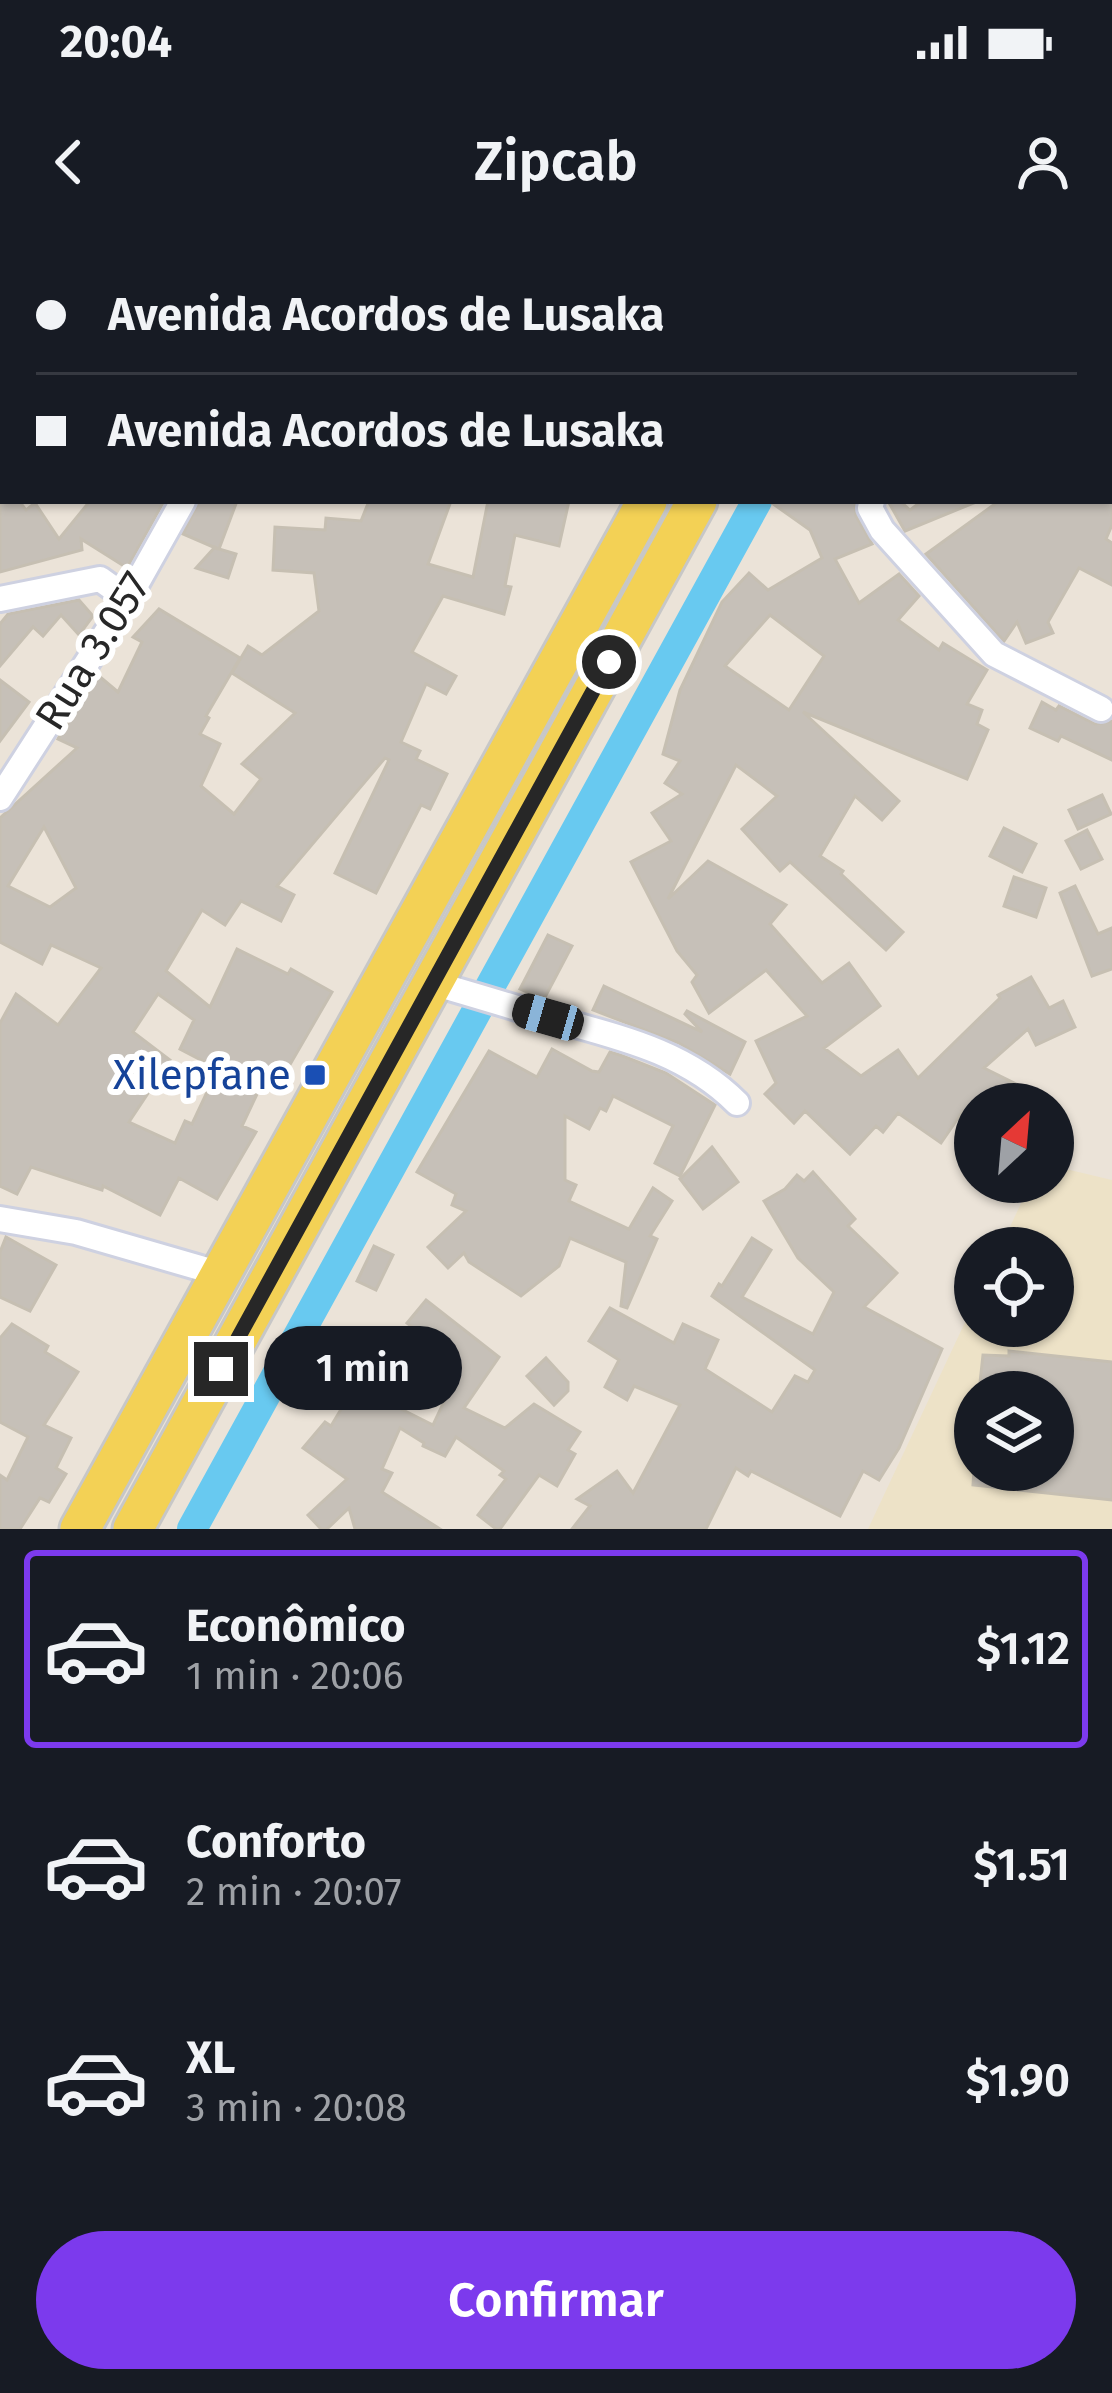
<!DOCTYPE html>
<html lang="pt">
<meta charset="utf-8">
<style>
body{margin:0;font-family:"Fira Sans",sans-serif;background:#20242c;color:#f1f3f6;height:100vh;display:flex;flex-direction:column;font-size:45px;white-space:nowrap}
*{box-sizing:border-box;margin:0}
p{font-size:39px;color:#9ea1a6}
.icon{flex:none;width:66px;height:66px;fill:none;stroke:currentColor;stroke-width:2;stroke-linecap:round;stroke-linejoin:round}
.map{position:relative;height:1289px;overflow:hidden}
.sheet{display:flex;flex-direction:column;background:#171b24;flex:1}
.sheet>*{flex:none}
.hud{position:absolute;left:0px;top:0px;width:1113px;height:264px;box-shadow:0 3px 9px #0004;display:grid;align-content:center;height:264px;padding:0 36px;background:#171b24}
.needle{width:78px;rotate:26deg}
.fabs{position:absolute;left:954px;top:843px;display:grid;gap:24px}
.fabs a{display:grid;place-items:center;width:120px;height:120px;border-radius:50%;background:#171b24;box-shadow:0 3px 9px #0004;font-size:60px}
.end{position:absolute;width:54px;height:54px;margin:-27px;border:15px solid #272727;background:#fff;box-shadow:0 0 0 6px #fff}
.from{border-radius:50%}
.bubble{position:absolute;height:84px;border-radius:42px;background:#171b24;box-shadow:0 3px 9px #0004;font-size:39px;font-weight:600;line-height:84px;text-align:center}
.car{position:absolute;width:36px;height:72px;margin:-36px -18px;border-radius:15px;box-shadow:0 0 9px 3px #0007;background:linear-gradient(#222 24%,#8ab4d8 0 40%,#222 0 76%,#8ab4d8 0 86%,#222 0)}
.hud b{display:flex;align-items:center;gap:42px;height:114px;font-size:45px}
.hud b+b{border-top:3px solid #363941}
.hud i{width:30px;height:30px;background:#f1f3f6}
ul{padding:21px 0 0;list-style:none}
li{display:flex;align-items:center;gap:36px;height:198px;margin:0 24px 18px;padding:0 12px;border:6px solid transparent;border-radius:12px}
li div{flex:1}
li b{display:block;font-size:45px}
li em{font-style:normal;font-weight:600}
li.active{border-color:#7c3aed}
li>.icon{width:108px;height:108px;stroke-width:1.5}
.button{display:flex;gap:24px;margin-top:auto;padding:24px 36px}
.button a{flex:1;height:138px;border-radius:72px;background:#7c3aed;color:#fff;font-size:48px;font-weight:600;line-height:138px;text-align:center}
.status{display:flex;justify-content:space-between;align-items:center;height:84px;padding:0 60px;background:#171b24;direction:ltr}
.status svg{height:33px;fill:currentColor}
header{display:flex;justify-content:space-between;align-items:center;height:156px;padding:0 36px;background:#171b24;font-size:54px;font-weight:600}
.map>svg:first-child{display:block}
.education{fill:#ede2c7;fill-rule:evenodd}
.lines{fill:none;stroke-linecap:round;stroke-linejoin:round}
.canal{stroke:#68c9f0;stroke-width:30}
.building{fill:#c6c0b8;stroke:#c6bfb2;stroke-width:3;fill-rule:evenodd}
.minor-casing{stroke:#ced1e1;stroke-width:30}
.primary-casing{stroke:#c7c7c7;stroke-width:45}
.minor{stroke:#fff;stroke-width:24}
.primary{stroke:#f3d155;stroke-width:39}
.route{stroke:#272727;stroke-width:15}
.transit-dot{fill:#1a4fb4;stroke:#fff;stroke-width:4.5}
.labels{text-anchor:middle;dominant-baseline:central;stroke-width:12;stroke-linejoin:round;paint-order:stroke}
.street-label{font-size:42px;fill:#272727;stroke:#fff}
.transit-label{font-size:42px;fill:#164399;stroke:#fff;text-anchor:end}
</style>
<div class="status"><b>20:04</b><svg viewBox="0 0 49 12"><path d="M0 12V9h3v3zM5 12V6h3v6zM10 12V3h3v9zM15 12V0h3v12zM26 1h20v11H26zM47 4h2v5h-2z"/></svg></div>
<header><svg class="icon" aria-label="back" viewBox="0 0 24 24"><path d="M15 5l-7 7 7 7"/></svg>Zipcab<svg class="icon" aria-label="person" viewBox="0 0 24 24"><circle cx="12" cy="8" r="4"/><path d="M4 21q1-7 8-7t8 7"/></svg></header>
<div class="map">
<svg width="1112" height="1289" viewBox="0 0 1112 1289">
<rect width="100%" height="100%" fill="#ebe3d8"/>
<!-- education -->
<path class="education" d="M1053 926 1112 940V1289H868L975 1061V1086H1053V1008H1000L1031 942H1053ZM975 1152H1053V1230H975Z"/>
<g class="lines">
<!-- canal -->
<g class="canal">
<polyline points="901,3 903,0"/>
<polyline points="192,1289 757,261"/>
</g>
</g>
<!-- building -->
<g class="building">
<polygon points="0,261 19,261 26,270 35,263 59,299 90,261 164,261 127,328 81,299 82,310 0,332"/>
<polygon points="199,261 237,261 219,309 236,314 228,338 196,328 215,307 218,309 183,294"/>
<path d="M369 261H451L428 324 473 337 488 261H569L559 306 515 295 505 346 511 347 504 374 443 356 412 412 456 436 446 454 426 444 401 502 420 511 416 519 447 534 430 569 421 565 376 653 335 633 389 520 385 518 277 646 294 655 281 681 241 661 225 685 202 670 166 731 210 767 237 709 288 734 291 729 332 752 281 840 267 833 242 886 256 892 217 959 179 938 160 975 103 946 102 950 31 927 17 954 0 946V783L16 754 58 785 101 728 51 705 42 724 0 702V578L77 508 58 499 61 493 99 436 118 452 142 402 133 397 159 369 240 418 206 476 209 478 200 494 220 504 201 546 234 574 261 539 242 524 295 473 232 433 248 406 262 415 319 371 314 333 273 330 275 287 325 290 326 278 361 281ZM44 587 76 648 50 667 8 646ZM158 754 194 780 180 809 218 829 192 884 185 881 175 903 129 882 170 820 133 792Z"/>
<path d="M769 261H855L856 276 872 304 835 319 859 363 899 334 919 356 898 380 939 410 943 403 987 430 967 464 982 470 977 484 988 490 967 539 803 472 899 561 882 580 855 556 820 616 843 631 841 634 903 692 886 710 790 622 780 631 742 589 777 556 736 525 668 659 708 621 786 665 770 684 822 743 849 723 880 766 824 808 861 836 898 810 918 838 1000 758 998 755 1031 737 1049 768 1063 761 1075 787 1036 805 1028 789 984 828 1026 849 1018 864H975V876L963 871 941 903 898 873 883 892 876 886 850 914 805 871 794 883 765 854 776 843 756 801 807 776 766 730 709 773 692 742 697 735 677 711 631 622 671 601 652 573 682 554 665 543 680 521 663 514 680 450 722 362 749 333 768 350 822 318 810 290ZM770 375 824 416 789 470 725 426Z"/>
<polygon points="888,261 900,261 910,270 922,261 976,262 905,291"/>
<polygon points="999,261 1112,261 1112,285 1106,299 1112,303 1112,345 1079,328 1048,382 1053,393 1026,403 1017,382 1004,401 926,314"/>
<polygon points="79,360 93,376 79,395 61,375 43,396 33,387 0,426 0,384 8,374"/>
<polygon points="0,440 29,462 0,501"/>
<polygon points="1042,462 1056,470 1059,466 1095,484 1112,481 1112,520 1061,496 1058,501 1030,488"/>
<polygon points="1102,555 1111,574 1078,589 1069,570"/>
<polygon points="1004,588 1036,604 1022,632 990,616"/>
<polygon points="1087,590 1102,619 1081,629 1066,601"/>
<polygon points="1014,637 1046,648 1036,677 1004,666"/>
<polygon points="1075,646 1098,694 1112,688 1112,729 1092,736 1060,653"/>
<polygon points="548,695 572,706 544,759 520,749"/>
<polygon points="604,746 702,792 685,774 687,771 745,802 730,834 679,803 593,770"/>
<polygon points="552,809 592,831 599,832 610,812 620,815 666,833 715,865 680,936 655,923 673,886 613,856 606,871 600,868 589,889 565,876 565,940 576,945 569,961 629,989 653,948 672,961 650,996 657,999 627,1068 621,1066 626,1022 570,998 559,1026 521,1056 469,1022 464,1013 448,1028 428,1007 466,971 452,965 456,954 417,932 489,811 537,837"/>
<polygon points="712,907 738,942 703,969 680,939"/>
<polygon points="813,932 855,979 848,986 897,1033 864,1067 942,1109 899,1208 879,1240 863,1231 840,1276 751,1231 748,1236 736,1228 706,1289 572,1289 590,1266 577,1259 617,1231 633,1253 680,1165 634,1146 627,1160 605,1147 619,1120 589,1101 610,1068 674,1103 683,1084 718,1100 705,1129 772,1172 795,1136 808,1142 815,1130 712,1056 719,1044 722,1046 752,998 771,1010 742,1057 813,1094 834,1052 798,1018 764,961 785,949 797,935 804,941"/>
<polygon points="6,997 56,1025 30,1071 0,1057 0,1012"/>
<polygon points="374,1006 393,1015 376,1050 357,1041"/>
<polygon points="426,1060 499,1117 464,1168 505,1188 534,1164 580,1192 568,1210 575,1214 557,1246 539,1235 500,1289 496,1289 478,1275 506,1239 500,1235 504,1231 456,1197 445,1216 423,1206 424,1203 400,1188 382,1229 392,1233 382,1252 440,1289 355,1289 349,1268 327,1289 321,1289 308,1275 347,1239 303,1208 325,1182 331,1186 355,1146 433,1185 461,1126 407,1083"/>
<polygon points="12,1084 48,1106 45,1112 78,1132 44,1185 71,1198 56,1228 66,1234 49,1262 40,1258 20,1289 0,1289 0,1235 7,1240 28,1197 0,1182 0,1098"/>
<polygon points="1009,1111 1112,1122 1112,1260 973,1245 974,1230 1053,1230 1053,1152 979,1152 983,1115 1009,1116"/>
<polygon points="546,1118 568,1142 568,1151 554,1165 527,1136"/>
</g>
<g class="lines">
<!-- minor casing -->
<g class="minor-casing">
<g id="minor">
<polyline points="327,3 328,0"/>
<polyline points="1035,3 1036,0"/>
<polyline points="872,261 870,268 882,290 994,414 1101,469"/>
<polyline points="0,359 100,339 128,359"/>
<polyline points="0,558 128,359 183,261"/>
<path d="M432 743C471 754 510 766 550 778 618 797 685 811 737 863"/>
<polyline points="0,979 76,992 221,1034"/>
</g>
</g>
<!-- primary casing -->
<g class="primary-casing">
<g id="primary">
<polyline points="788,3 790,0"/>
<polyline points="840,3 842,0"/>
<polyline points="80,1289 647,261"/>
<polyline points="133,1289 697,261"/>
</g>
</g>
<!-- minor -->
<use href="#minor" class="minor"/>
<!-- primary -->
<use href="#primary" class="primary"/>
</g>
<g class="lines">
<!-- route -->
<polyline class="route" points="221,1129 609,422"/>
</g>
<!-- markers -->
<rect class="transit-dot" x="303" y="823" width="24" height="24" rx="6"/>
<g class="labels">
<!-- street labels -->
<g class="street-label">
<text transform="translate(93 411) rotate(-58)">Rua 3.057</text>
</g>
<!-- transit labels -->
<g class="transit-label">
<text x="291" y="835">Xilepfane</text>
</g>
</g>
</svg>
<div class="fabs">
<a><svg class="needle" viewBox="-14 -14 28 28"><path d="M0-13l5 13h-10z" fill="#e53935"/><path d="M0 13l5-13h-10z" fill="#9ea1a6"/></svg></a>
<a><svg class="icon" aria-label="locate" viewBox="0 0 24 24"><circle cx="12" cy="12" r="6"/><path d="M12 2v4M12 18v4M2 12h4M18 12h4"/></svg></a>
<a><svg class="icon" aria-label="layers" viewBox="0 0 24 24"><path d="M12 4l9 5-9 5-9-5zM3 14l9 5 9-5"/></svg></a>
</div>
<i class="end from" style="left:609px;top:422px"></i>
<i class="end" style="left:221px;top:1129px"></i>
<div class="bubble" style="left:264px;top:1086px;width:198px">1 min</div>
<i class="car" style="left:548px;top:777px;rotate:286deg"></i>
<div class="hud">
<b><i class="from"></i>Avenida Acordos de Lusaka</b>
<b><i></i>Avenida Acordos de Lusaka</b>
</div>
</div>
<section class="sheet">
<ul>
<li class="active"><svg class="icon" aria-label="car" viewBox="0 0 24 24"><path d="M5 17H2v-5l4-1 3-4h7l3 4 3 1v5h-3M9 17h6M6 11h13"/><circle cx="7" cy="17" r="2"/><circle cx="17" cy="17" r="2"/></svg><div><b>Econômico</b><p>1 min · 20:06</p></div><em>$1.12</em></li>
<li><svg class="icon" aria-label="car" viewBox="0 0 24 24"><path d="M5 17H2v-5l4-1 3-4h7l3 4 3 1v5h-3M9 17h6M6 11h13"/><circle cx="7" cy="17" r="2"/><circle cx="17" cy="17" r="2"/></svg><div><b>Conforto</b><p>2 min · 20:07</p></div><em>$1.51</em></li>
<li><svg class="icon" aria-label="car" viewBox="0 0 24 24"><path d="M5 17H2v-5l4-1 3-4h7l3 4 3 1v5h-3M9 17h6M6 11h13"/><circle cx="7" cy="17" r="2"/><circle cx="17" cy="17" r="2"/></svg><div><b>XL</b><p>3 min · 20:08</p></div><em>$1.90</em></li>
</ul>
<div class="button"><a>Confirmar</a></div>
</section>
